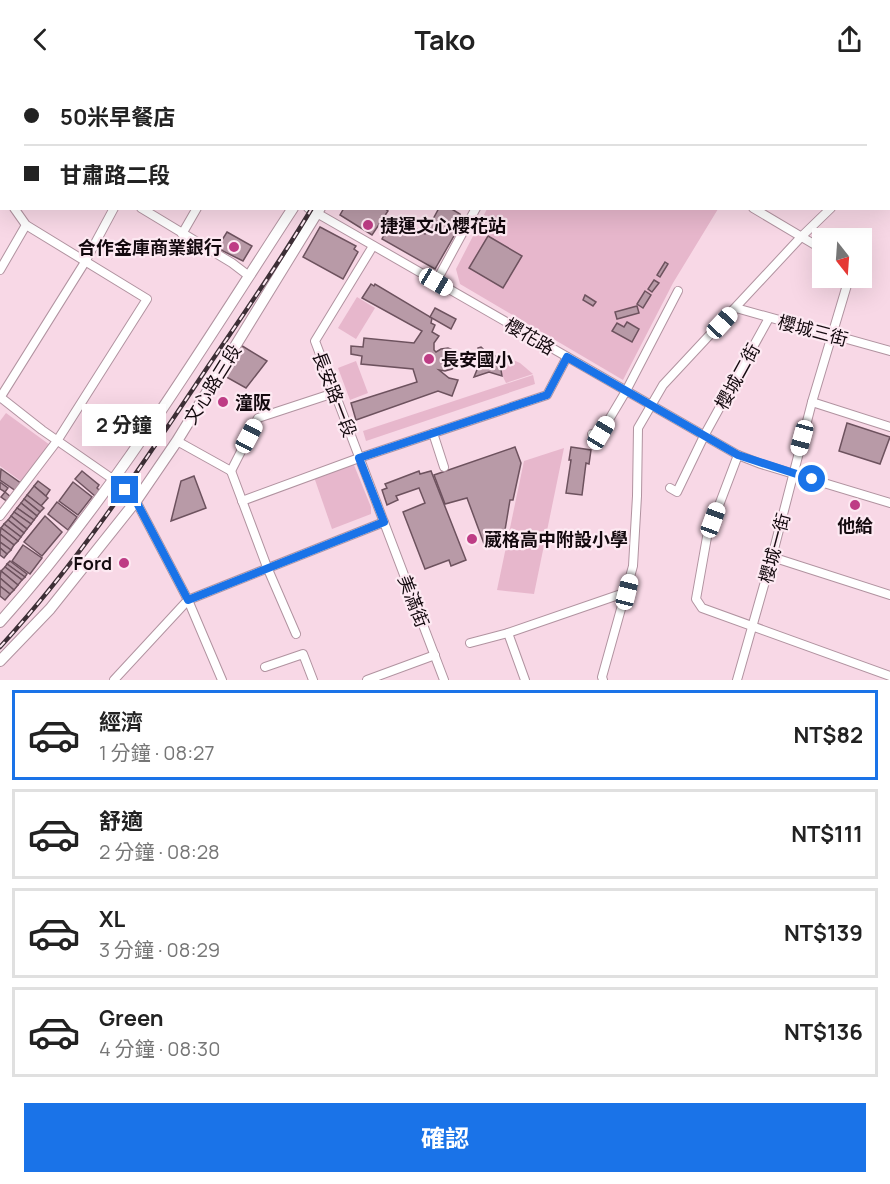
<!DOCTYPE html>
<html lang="zh-TW">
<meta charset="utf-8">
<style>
body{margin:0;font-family:Manrope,"Noto Sans TC",sans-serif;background:#f6f6f6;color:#222;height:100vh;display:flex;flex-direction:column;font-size:22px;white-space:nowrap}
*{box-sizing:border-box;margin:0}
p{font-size:20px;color:#767676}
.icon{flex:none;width:33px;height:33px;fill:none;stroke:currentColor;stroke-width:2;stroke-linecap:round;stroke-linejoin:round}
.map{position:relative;height:602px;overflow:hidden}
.side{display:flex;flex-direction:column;background:#fff;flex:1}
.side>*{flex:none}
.guide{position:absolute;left:0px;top:0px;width:891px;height:132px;box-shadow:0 6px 24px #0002;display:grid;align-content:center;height:132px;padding:0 24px;background:#fff}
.needle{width:39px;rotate:163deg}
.controls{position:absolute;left:812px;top:150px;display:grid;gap:12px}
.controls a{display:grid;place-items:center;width:60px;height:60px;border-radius:0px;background:#fff;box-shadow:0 6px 24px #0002;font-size:30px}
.end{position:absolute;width:27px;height:27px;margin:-14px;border:8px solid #1a73e8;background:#fff;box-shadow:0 0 0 3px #fff}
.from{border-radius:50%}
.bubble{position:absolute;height:42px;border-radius:0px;background:#fff;box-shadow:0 6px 24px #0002;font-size:20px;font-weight:700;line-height:42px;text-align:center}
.car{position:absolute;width:18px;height:36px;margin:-18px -9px;border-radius:8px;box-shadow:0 0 4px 2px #0007;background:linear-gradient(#fff 24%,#345 0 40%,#fff 0 76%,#345 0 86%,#fff 0)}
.guide b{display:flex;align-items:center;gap:21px;height:57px;font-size:22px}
.guide b+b{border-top:2px solid #e0e0e0}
.guide i{width:15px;height:15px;background:#222}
ul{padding:10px 0 0;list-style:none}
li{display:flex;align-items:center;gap:18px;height:90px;margin:0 12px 9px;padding:0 12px;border:3px solid #e0e0e0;border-radius:0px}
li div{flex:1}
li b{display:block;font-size:22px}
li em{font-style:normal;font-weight:700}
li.current{border-color:#1a73e8}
li>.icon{width:54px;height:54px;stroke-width:1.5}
.button{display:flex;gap:12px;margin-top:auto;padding:12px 24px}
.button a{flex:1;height:69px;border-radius:0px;background:#1a73e8;color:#fff;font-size:24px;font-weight:700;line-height:69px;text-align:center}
header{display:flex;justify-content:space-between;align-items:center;height:78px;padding:0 24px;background:#fff;font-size:27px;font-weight:700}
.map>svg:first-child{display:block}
.green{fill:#e7b7cc}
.building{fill:#b89aa7;stroke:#6d525e;stroke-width:1.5}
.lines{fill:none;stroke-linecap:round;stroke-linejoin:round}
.minor-casing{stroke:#b193a0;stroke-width:10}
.major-casing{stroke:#b193a0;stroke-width:12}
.minor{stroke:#fff;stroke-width:8}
.major{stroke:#fff;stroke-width:10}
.rail-casing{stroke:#3d2f36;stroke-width:4.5}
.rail{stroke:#fde9f2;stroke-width:2;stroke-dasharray:7;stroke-linecap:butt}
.route{stroke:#1a73e8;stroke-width:8}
.poi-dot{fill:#be3c85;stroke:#fde9f2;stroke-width:2}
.labels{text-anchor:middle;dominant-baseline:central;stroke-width:4.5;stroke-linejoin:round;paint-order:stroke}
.poi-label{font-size:18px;font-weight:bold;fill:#13090e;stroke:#fde9f2;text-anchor:start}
.street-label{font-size:18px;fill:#13090e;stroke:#fde9f2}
</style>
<header><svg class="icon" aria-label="back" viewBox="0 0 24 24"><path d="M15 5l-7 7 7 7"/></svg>Tako<svg class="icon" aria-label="share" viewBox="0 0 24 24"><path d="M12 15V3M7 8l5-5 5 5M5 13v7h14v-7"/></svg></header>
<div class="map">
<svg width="890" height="602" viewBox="0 0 890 602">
<rect width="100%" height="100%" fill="#f8d8e6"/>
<!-- green -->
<g class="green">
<polygon points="487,131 718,131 673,205 623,302 460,206 456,191"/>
<polygon points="357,219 375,230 356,261 338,250"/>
<path d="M504 278 520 285 533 296 506 305C500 294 498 288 504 278Z"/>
<polygon points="356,283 368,315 350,322 338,290"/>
<polygon points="533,297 535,306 366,363 363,353"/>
<polygon points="6,335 50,367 22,404 0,388 0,343"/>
<polygon points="564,370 534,516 497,512 524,383"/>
<polygon points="347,384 354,387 371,429 371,436 332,451 314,399"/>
</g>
<!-- building -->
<g class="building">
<polygon points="344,130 384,130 388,133 372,157 340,137"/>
<polygon points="439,130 450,130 460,136 462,144 435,191 382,161 388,149 392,151 398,141 425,156"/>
<polygon points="320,149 356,168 354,171 358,174 343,201 303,179"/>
<polygon points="227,154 252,168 243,183 217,170"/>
<polygon points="488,158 522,178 503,210 469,190"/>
<polygon points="665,184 668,186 660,199 657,197"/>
<polygon points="654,202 659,205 652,214 648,211"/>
<polygon points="371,206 374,208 375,206 432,240 431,245 435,247 432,254 439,258 434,265 434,272 436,274 441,271 448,270 453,272 457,278 457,285 452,291 445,293 439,292 449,300 458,302 452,318 438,313 356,342 351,325 417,304 413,291 361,286 362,278 351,276 351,268 363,269 364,260 414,265 422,253 362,220"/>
<polygon points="645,213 651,217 643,230 637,226"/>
<polygon points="585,217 596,224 593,228 583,222"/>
<polygon points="637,228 639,235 617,241 615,234"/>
<polygon points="435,230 456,241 451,251 430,239"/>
<polygon points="627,244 639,251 632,264 612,253 617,245 624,249"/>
<polygon points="239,266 267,283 246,310 221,296"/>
<polygon points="481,269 491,278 504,278 500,286 502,298 489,294 474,299 479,287 482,285 478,270"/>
<polygon points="847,345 890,359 880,386 839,373"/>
<polygon points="515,369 521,385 513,422 510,422 503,464 492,463 494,468 486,471 467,420 445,426 434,397"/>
<polygon points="571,369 591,372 589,386 586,385 582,417 566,415 571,382 569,382"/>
<polygon points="1,391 22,406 16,413 0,402"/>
<polygon points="82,393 99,407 97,410 100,413 95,418 75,401"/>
<polygon points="419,393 420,396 431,393 466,482 451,488 449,482 425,491 403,434 425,425 419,410 396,418 398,422 387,427 382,412 387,410 385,406"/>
<polygon points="194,398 206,430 171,443 181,403"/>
<polygon points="38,403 50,412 46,418 34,408"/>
<polygon points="0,404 8,410 5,414 0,411"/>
<polygon points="73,404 92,419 78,437 59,423"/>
<polygon points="34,408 48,420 41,428 27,417"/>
<polygon points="5,414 12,420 8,424 1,419"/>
<polygon points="27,417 44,430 40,434 24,421"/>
<polygon points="24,421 40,434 37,438 21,425"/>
<polygon points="57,424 77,439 68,452 48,436"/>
<polygon points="21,425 37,438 34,442 17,430"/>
<polygon points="17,430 34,442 31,446 14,434"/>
<polygon points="14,434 31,446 27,451 11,438"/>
<polygon points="11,438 27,451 24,455 8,442"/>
<polygon points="45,438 62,454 42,478 24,464"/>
<polygon points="8,442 24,455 21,459 4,446"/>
<polygon points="4,446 21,459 18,463 1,450"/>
<polygon points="1,450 18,463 14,467 0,456"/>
<polygon points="0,456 14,467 11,472 0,464"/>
<polygon points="0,464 11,472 7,476 0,470"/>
<polygon points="23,467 42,480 30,496 12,483"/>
<polygon points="0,470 7,476 4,480 0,477"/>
<polygon points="10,483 27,496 25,499 7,486"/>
<polygon points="7,486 25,499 22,502 5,489"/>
<polygon points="5,489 22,502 18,507 1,493"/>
<polygon points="1,493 18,507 14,512 0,500"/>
<polygon points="0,500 14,512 10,516 0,508"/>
<polygon points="0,508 10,516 5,522 0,518"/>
</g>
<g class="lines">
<!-- minor casing -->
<g class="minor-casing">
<g id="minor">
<polyline points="225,0 227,2"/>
<polyline points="297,0 299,2"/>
<polyline points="531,0 534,2"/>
<polyline points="678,0 680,2"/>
<polyline points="36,2 36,0"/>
<polyline points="119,2 120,0"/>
<polyline points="195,2 196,0"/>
<polyline points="278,2 279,0"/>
<polyline points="477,2 478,0"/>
<polyline points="547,2 548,0"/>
<polyline points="651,2 652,0"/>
<polyline points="761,2 761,0"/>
<polyline points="890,32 890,31"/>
<polyline points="0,52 2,53"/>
<polyline points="0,125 2,126"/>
<polyline points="141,130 232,185 249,198"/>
<polyline points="308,130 738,377 761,386 890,425"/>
<polyline points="753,130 822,171"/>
<polyline points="182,156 197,130"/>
<polyline points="373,168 315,263 444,602"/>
<polyline points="0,192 26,147"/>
<polyline points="436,204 476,130"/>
<polyline points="736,230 890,273"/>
<polyline points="0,319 42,352 114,402 136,423 188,522 222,602"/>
<polyline points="0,320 85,184 114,130"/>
<polyline points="812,324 890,349"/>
<polyline points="433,355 444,389"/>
<polyline points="592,356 601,355 626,313 678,213"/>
<polyline points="177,363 231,393"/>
<polyline points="738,377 707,459 696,521 702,530 890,598"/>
<polyline points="231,393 267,489 296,556"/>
<polyline points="231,393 258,340 334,315"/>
<polyline points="670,410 677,414 704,358 769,240"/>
<polyline points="242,423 359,380 547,317 567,279"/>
<polyline points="0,438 57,363 147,221 26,147 14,130"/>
<polyline points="772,479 890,517"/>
<polyline points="470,565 508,555"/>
<polyline points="265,589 303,576 313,602"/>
<polyline points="114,602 188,522 384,444"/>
<polyline points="367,602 435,577"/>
<polyline points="525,602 508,555 627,514"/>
<polyline points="603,602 602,599 633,488 637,418 638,350 663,307 801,159 831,130"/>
<polyline points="737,602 772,479 812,324 847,207 847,200"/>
</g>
</g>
<!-- major casing -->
<g class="major-casing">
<g id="major">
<polyline points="373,2 374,0"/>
<polyline points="396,2 397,0"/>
<path d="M0 544C113 418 201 271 293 130"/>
<polyline points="0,583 50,531 136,423 177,363 320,130"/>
</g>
</g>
<!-- minor -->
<use href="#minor" class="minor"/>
<!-- major -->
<use href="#major" class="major"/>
<!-- rail casing -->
<g class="rail-casing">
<g id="rail">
<polyline points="383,2 384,0"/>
<path d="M0 569C76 486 137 395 199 302 237 245 277 189 312 130"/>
</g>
</g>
<!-- rail -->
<use href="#rail" class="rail"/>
</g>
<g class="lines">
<!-- route -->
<polyline class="route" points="125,412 136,423 188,522 384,444 359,380 547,317 567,279 738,377 812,401"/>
</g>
<!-- markers -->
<g class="poi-dot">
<circle cx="368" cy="147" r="6"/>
<circle cx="234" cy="169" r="6"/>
<circle cx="429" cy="281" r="6"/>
<circle cx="223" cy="324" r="6"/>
<circle cx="855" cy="427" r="6"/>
<circle cx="472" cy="461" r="6"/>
<circle cx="124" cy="485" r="6"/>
</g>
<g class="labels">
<!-- poi labels -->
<g class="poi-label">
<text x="380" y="147">捷運文心櫻花站</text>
<text x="222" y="169" text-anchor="end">合作金庫商業銀行</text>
<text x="441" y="281">長安國小</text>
<text x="235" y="324">潼阪</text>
<text x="855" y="447" text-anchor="middle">他給</text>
<text x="484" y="461">葳格高中附設小學</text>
<text x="112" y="485" text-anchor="end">Ford</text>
</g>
<!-- street labels -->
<g class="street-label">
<text transform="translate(813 252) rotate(15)">櫻城三街</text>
<text transform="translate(530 258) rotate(30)">櫻花路</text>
<text transform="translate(737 298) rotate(-61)">櫻城二街</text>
<text transform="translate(212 306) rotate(-58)">文心路三段</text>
<text transform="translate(335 316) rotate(69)">長安路一段</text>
<text transform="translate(774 470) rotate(-75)">櫻城一街</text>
<text transform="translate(414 523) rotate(69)">美滿街</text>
</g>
</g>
</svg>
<div class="controls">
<a><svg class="needle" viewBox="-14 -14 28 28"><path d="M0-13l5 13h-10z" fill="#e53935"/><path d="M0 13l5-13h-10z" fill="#767676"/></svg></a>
</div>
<i class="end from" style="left:812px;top:401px"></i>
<i class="end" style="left:125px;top:412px"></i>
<div class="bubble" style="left:82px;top:326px;width:84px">2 分鐘</div>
<i class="car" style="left:436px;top:204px;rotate:120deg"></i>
<i class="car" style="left:722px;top:245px;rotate:43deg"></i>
<i class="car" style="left:601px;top:355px;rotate:31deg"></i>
<i class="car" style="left:249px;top:358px;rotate:28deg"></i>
<i class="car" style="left:802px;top:360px;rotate:195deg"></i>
<i class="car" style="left:713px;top:442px;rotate:20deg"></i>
<i class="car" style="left:627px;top:514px;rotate:14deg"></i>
<div class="guide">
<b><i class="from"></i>50米早餐店</b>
<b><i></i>甘肅路二段</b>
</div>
</div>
<section class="side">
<ul>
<li class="current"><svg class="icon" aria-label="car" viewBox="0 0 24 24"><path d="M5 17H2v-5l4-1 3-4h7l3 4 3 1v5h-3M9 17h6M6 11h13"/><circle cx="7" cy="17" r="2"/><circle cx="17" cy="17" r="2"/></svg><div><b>經濟</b><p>1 分鐘 · 08:27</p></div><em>NT$82</em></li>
<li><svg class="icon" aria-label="car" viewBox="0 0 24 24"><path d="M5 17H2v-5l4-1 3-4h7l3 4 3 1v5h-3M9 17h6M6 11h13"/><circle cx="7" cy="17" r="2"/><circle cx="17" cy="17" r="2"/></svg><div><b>舒適</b><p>2 分鐘 · 08:28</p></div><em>NT$111</em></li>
<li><svg class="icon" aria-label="car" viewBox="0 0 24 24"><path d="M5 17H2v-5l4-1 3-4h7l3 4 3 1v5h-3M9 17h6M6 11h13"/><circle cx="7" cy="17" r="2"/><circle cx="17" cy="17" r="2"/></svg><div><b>XL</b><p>3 分鐘 · 08:29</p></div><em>NT$139</em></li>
<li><svg class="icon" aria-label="car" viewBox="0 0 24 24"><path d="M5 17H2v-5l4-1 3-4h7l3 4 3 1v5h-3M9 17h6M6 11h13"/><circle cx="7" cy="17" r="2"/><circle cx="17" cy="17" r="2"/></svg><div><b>Green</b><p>4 分鐘 · 08:30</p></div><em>NT$136</em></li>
</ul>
<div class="button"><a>確認</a></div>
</section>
